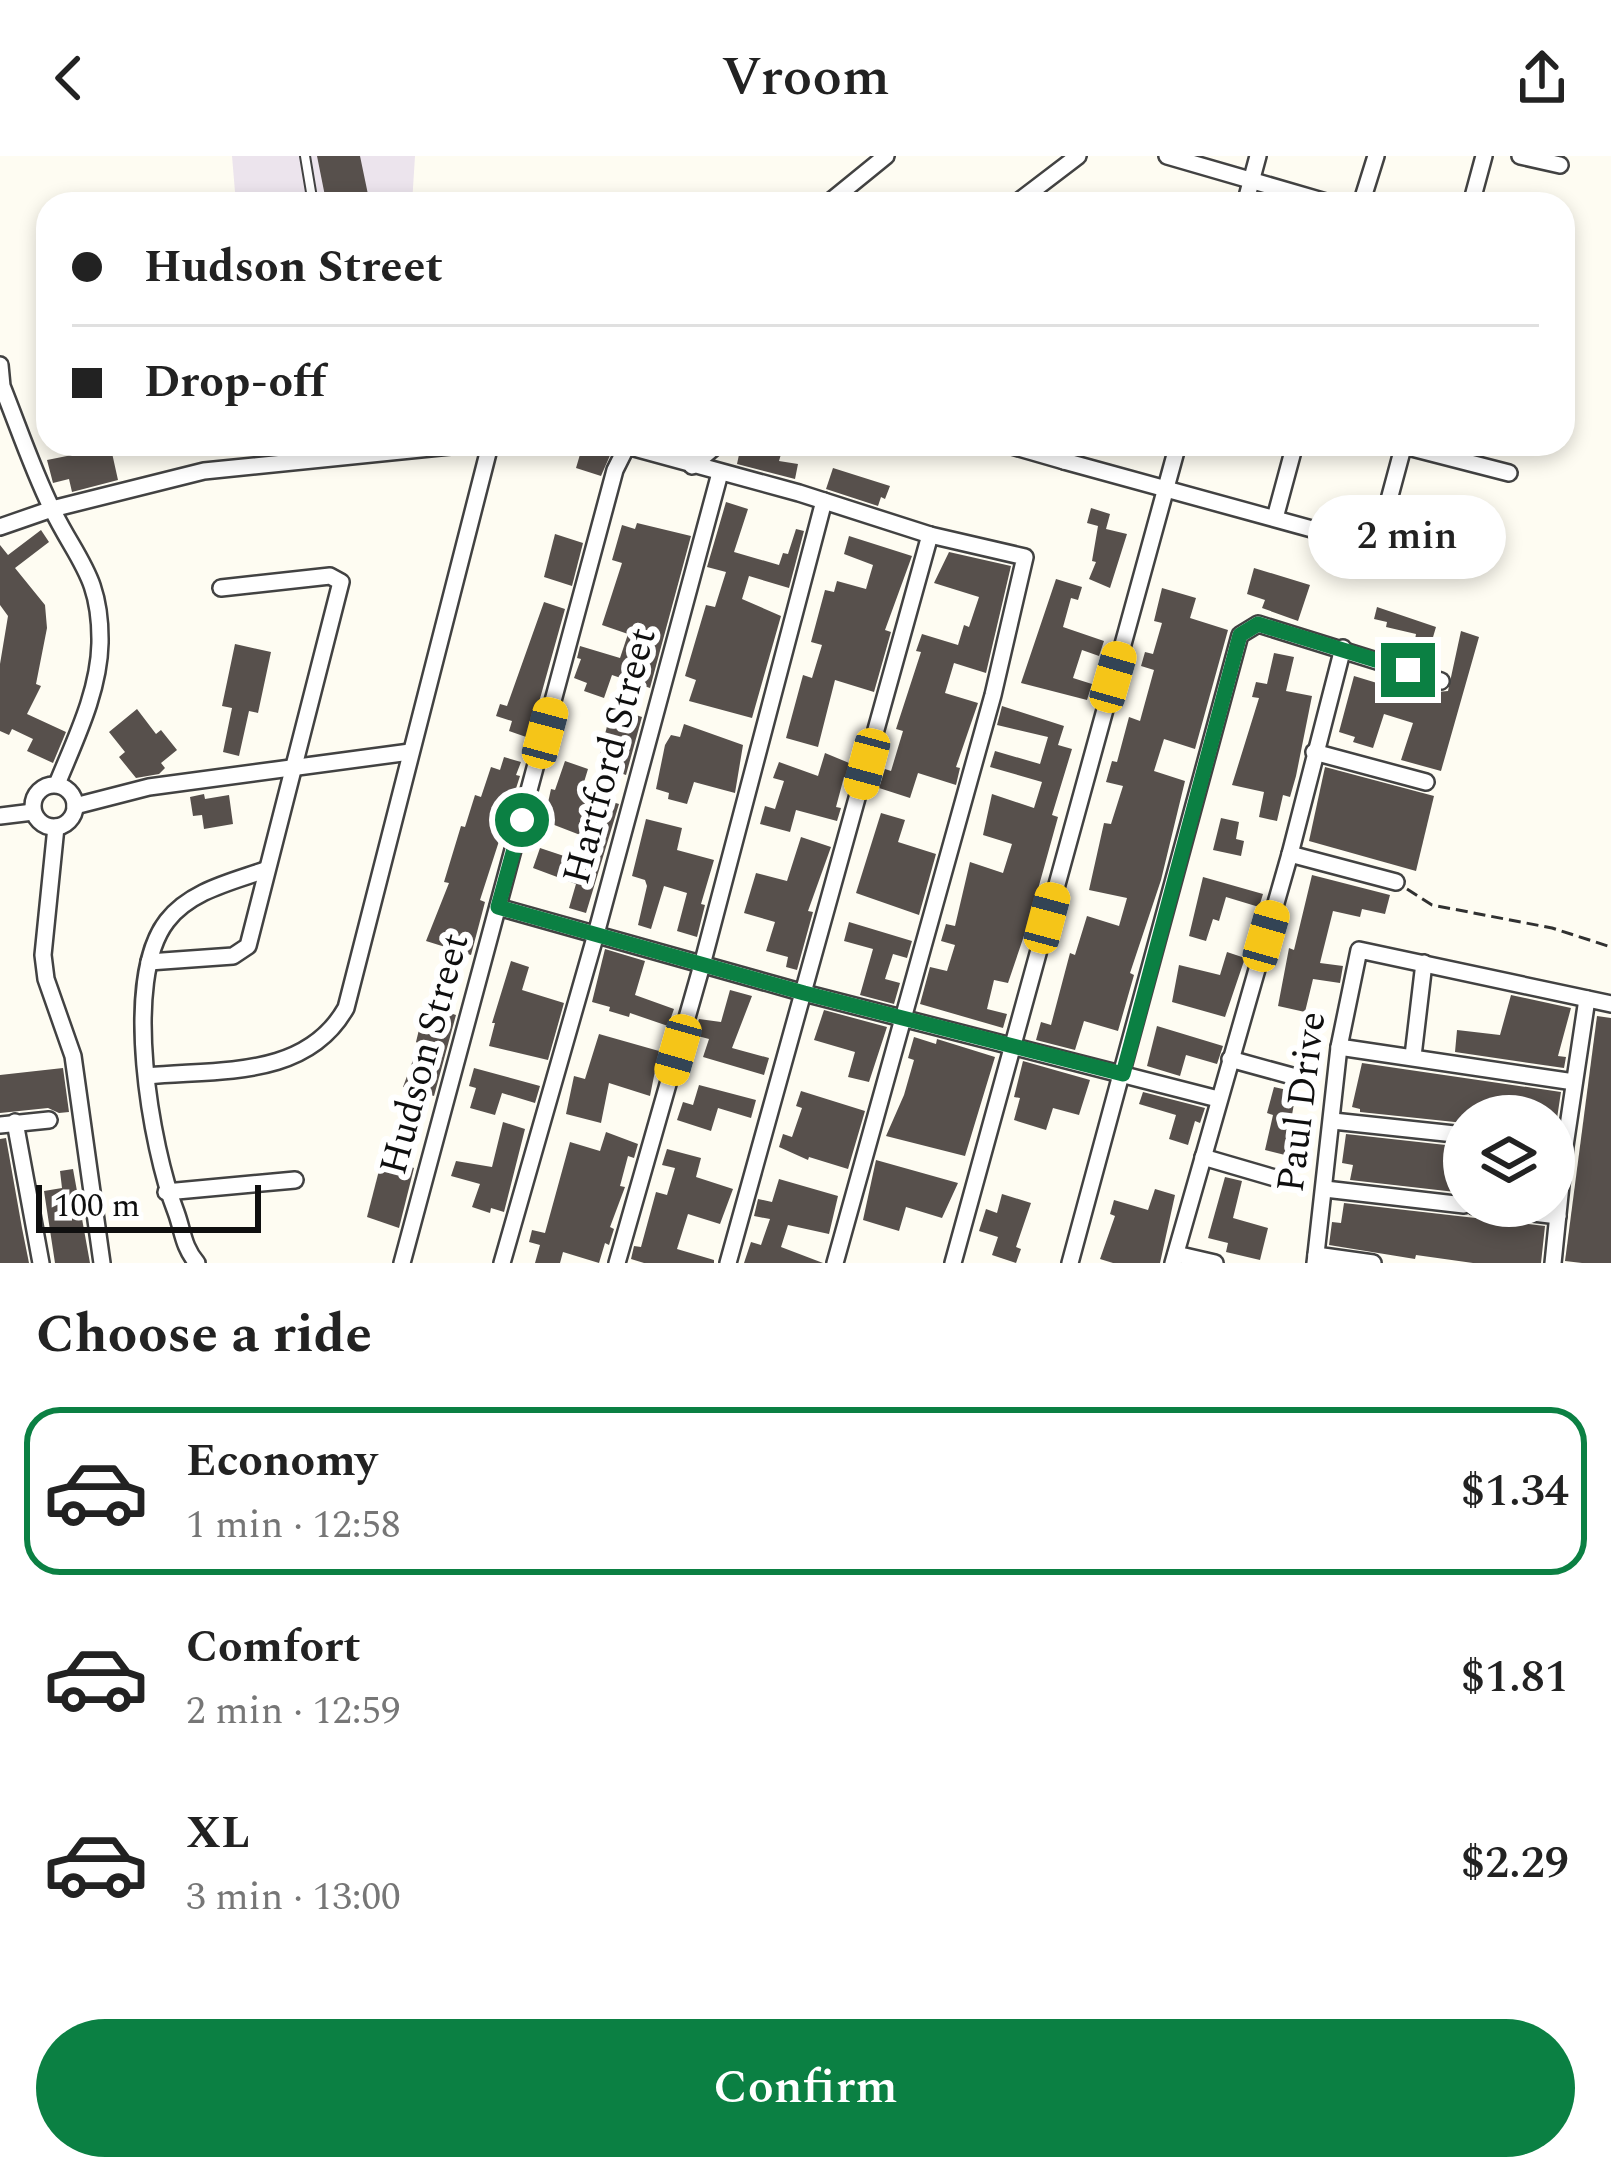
<!DOCTYPE html>
<meta charset="utf-8">
<style>
body{margin:0;font-family:Spectral,serif;background:#f2f2f2;color:#222;height:100vh;display:flex;flex-direction:column;font-size:45px;white-space:nowrap}
*{box-sizing:border-box;margin:0}
p{font-size:39px;color:#767676}
.icon{flex:none;width:66px;height:66px;fill:none;stroke:currentColor;stroke-width:2;stroke-linecap:round;stroke-linejoin:round}
.map{position:relative;height:1107px;overflow:hidden}
.details{display:flex;flex-direction:column;background:#fff;flex:1}
.details>*{flex:none}
.hud{position:absolute;left:36px;top:36px;width:1539px;height:264px;border-radius:36px;box-shadow:0 6px 18px #0003;display:grid;align-content:center;height:264px;padding:0 36px;background:#fff}
.fabs{position:absolute;left:1443px;top:939px;display:grid;gap:24px}
.fabs a{display:grid;place-items:center;width:132px;height:132px;border-radius:50%;background:#fff;box-shadow:0 6px 18px #0003;font-size:60px}
.scale{position:absolute;left:36px;bottom:30px;width:225px;box-sizing:border-box;padding-left:12px;border:6px solid #0f0f0f;border-top:0;font-size:33px;line-height:42px;white-space:nowrap;color:#0f0f0f;-webkit-text-stroke:9px #fff;paint-order:stroke}
.end{position:absolute;width:54px;height:54px;margin:-27px;border:15px solid #0b8043;background:#fff;box-shadow:0 0 0 6px #fff}
.from{border-radius:50%}
.bubble{position:absolute;height:84px;border-radius:42px;background:#fff;box-shadow:0 6px 18px #0003;font-size:39px;font-weight:600;line-height:84px;text-align:center}
.car{position:absolute;width:36px;height:72px;margin:-36px -18px;border-radius:15px;box-shadow:0 0 9px 3px #0007;background:linear-gradient(#f5c518 24%,#345 0 40%,#f5c518 0 76%,#345 0 86%,#f5c518 0)}
.hud b{display:flex;align-items:center;gap:42px;height:114px;font-size:45px}
.hud b+b{border-top:3px solid #e0e0e0}
.hud i{width:30px;height:30px;background:#222}
ul{padding:0;list-style:none}
li{display:flex;align-items:center;gap:36px;height:168px;margin:0 24px 18px;padding:0 12px;border:6px solid transparent;border-radius:36px}
li div{flex:1}
li b{display:block;font-size:45px}
li em{font-style:normal;font-weight:600}
li.on{border-color:#0b8043}
li>.icon{width:108px;height:108px;stroke-width:1.5}
h2{padding:0 36px;font-size:54px;line-height:144px}
.primary-button{display:flex;gap:24px;margin-top:auto;padding:24px 36px}
.primary-button a{flex:1;height:138px;border-radius:72px;background:#0b8043;color:#fff;font-size:48px;font-weight:600;line-height:138px;text-align:center}
header{display:flex;justify-content:space-between;align-items:center;height:156px;padding:0 36px;background:#fff;font-size:54px;font-weight:600}
.map>svg:first-child{display:block}
.industrial{fill:#ece4ed}
.building{fill:#57504c}
.lines{fill:none;stroke-linecap:round;stroke-linejoin:round}
.service-casing{stroke:#424242;stroke-width:12}
.minor-casing{stroke:#424242;stroke-width:20}
.path{stroke:#313131;stroke-width:3;stroke-dasharray:12 6;stroke-linecap:butt}
.service{stroke:#fff;stroke-width:8}
.minor{stroke:#fff;stroke-width:15}
.route{stroke:#0b8043;stroke-width:15}
.labels{text-anchor:middle;dominant-baseline:central;stroke-width:12;stroke-linejoin:round;paint-order:stroke}
.street-label{font-size:39px;fill:#0f0f0f;stroke:#fff}
</style>
<header><svg class="icon" aria-label="back" viewBox="0 0 24 24"><path d="M15 5l-7 7 7 7"/></svg>Vroom<svg class="icon" aria-label="share" viewBox="0 0 24 24"><path d="M12 15V3M7 8l5-5 5 5M5 13v7h14v-7"/></svg></header>
<div class="map">
<svg width="1611" height="1107" viewBox="0 0 1611 1107">
<rect width="100%" height="100%" fill="#fefcf2"/>
<!-- industrial -->
<polygon class="industrial" points="232,0 415,0 412,48 236,48"/>
<!-- building -->
<g class="building">
<polygon points="317,0 360,0 370,48 344,48 343,41 326,45"/>
<polygon points="75,288 110,288 118,324 72,336 69,323 53,327 47,304 77,298"/>
<polygon points="590,288 615,288 601,320 576,312 581,295 586,296"/>
<polygon points="766,288 784,288 779,305 798,308 795,323 737,308 740,294 759,299"/>
<polygon points="833,312 890,330 885,343 881,341 878,350 826,333"/>
<polygon points="726,346 748,353 734,396 779,409 783,397 788,398 796,373 804,375 789,432 749,420 742,443 781,460 752,562 689,545 696,524 685,520 706,449 715,451 726,416 707,411"/>
<polygon points="1091,352 1110,358 1106,373 1127,378 1110,432 1089,423 1096,406 1092,405 1098,370 1087,367"/>
<polygon points="637,367 691,380 650,532 612,519 604,542 584,535 587,527 574,522 581,503 577,502 580,490 620,502 628,478 602,469 622,407 612,404 622,369 635,373"/>
<polygon points="41,374 49,386 15,412 45,449 47,472 36,528 41,530 27,558 66,576 53,607 27,595 33,583 12,573 9,579 0,575 0,508 8,460 0,449 0,389 8,399"/>
<polygon points="555,378 583,387 572,430 544,421"/>
<polygon points="849,380 912,400 885,474 891,476 874,536 835,524 818,591 786,582 803,519 812,522 822,489 811,486 825,434 834,436 837,425 866,433 873,409 844,398"/>
<polygon points="949,396 1011,410 986,517 954,507 945,537 978,547 956,611 960,612 956,629 918,617 910,642 879,632 885,613 891,615 903,575 896,573 921,496 916,495 922,478 958,489 964,469 969,471 979,441 934,427"/>
<polygon points="1254,412 1310,429 1298,465 1262,452 1265,444 1247,438"/>
<polygon points="1056,423 1082,431 1078,444 1071,442 1063,471 1104,485 1099,500 1082,494 1073,522 1092,528 1087,544 1021,527"/>
<polygon points="1162,432 1196,442 1190,462 1228,474 1195,593 1164,583 1154,615 1185,625 1161,724 1130,817 1134,819 1118,875 1084,865 1075,894 1036,884 1041,866 1051,869 1070,797 1075,799 1087,760 1119,770 1127,742 1089,734 1104,667 1111,668 1123,630 1106,626 1112,605 1117,606 1129,561 1140,565 1154,514 1141,510 1145,496 1153,498 1162,467 1154,465"/>
<polygon points="544,446 565,453 529,582 509,575 512,565 496,560 500,548 507,550"/>
<polygon points="1377,451 1436,471 1426,505 1412,501 1416,478 1386,471 1387,466 1374,463"/>
<polygon points="1461,475 1479,481 1441,615 1401,604 1413,567 1384,558 1373,592 1353,586 1355,581 1339,576 1354,520 1400,534 1403,526 1437,536 1448,535"/>
<polygon points="235,488 271,496 258,557 249,555 239,600 223,596 232,552 222,550"/>
<polygon points="1274,497 1294,501 1286,535 1312,540 1296,620 1290,641 1283,639 1277,665 1259,661 1264,636 1232,629 1259,542 1252,541 1256,526 1267,528"/>
<polygon points="1002,550 1064,570 1058,589 1072,593 1052,659 1058,661 1030,762 1008,827 994,824 987,853 1007,858 1003,872 920,848 930,811 947,815 955,789 941,785 946,768 955,770 970,706 1003,717 1012,688 983,679 992,638 1034,652 1042,626 990,611 995,595 1040,608 1048,581 997,569"/>
<polygon points="612,551 642,561 626,619 597,609"/>
<polygon points="137,553 156,578 161,574 177,594 161,607 165,612 159,618 136,622 119,601 125,596 109,576"/>
<polygon points="684,568 743,589 735,637 694,626 687,648 668,643 669,637 656,633 665,589 671,579 680,581"/>
<polygon points="825,597 854,609 850,622 844,621 836,651 841,652 837,665 796,654 790,676 760,668 765,650 775,653 784,625 773,622 779,606 818,620"/>
<polygon points="504,601 521,606 516,619 520,620 480,744 485,746 471,799 426,785 449,727 444,726 461,670 465,671 475,639 481,641 491,611 500,614"/>
<polygon points="565,605 588,613 581,636 619,648 586,757 569,752 576,728 533,712 540,692 582,706 588,682 544,665 551,633 555,634"/>
<polygon points="1325,611 1434,640 1416,715 1309,685"/>
<polygon points="204,638 205,643 229,639 233,668 204,673 202,659 193,660 190,641"/>
<polygon points="881,657 905,664 898,686 936,698 919,759 856,737"/>
<polygon points="1221,662 1239,666 1236,683 1244,685 1241,700 1213,694"/>
<polygon points="646,663 682,672 677,694 714,704 701,748 705,749 697,781 677,775 687,737 664,730 651,773 638,769 647,730 645,724 632,720"/>
<polygon points="801,681 831,691 808,755 813,756 797,814 786,811 788,801 766,795 775,766 744,757 756,717 787,725"/>
<polygon points="1312,719 1390,739 1385,758 1362,753 1360,761 1333,755 1320,807 1343,810 1340,827 1313,823 1305,856 1278,850 1289,792 1294,794"/>
<polygon points="1203,721 1263,738 1259,751 1226,741 1219,765 1213,763 1206,785 1189,780"/>
<polygon points="849,766 912,785 907,802 893,798 885,823 900,827 894,848 860,839 873,793 844,785"/>
<polygon points="605,793 645,805 635,839 674,853 668,870 630,857 629,861 609,855 610,851 592,846"/>
<polygon points="1227,796 1245,802 1225,861 1172,846 1179,809 1220,819"/>
<polygon points="511,805 529,811 522,834 564,847 548,904 489,890 495,867 492,867"/>
<polygon points="730,834 752,840 732,892 769,902 764,919 703,901 709,883 694,879 699,863 721,866"/>
<polygon points="1511,839 1571,852 1558,900 1566,901 1564,912 1455,896 1457,874 1500,879"/>
<polygon points="425,849 456,859 434,940 403,931 419,888 416,886"/>
<polygon points="824,854 887,871 869,926 848,921 855,896 814,884"/>
<polygon points="1597,860 1611,862 1611,1107 1582,1107 1565,1105"/>
<polygon points="1157,870 1223,890 1217,908 1186,899 1180,920 1147,910"/>
<polygon points="599,878 659,895 650,940 609,927 601,967 566,958 574,920 585,923"/>
<polygon points="914,881 936,888 937,883 995,901 965,1000 886,980 904,939 914,904 908,902"/>
<polygon points="1023,905 1090,924 1079,959 1053,952 1046,974 1014,964 1020,942 1014,941"/>
<polygon points="1362,907 1561,936 1554,982 1554,960 1464,960 1464,967 1360,956 1360,953 1352,951"/>
<polygon points="63,912 69,956 59,957 48,952 0,957 0,919"/>
<polygon points="474,912 540,930 535,947 502,937 495,959 470,952 476,932 469,930"/>
<polygon points="699,929 756,944 751,962 718,952 711,975 677,964 683,946 693,949"/>
<polygon points="1274,931 1296,936 1285,999 1265,994 1273,959 1267,957"/>
<polygon points="801,935 865,955 848,1013 809,1001 808,1004 779,991 783,978 792,981 802,952 796,950"/>
<polygon points="1143,936 1205,952 1200,967 1195,965 1188,989 1169,983 1176,959 1139,948"/>
<polygon points="503,966 525,973 504,1056 491,1052 490,1057 472,1051 480,1028 451,1020 456,1005 492,1011"/>
<polygon points="606,976 638,988 634,1002 628,1000 620,1030 625,1031 610,1071 614,1073 609,1089 605,1087 599,1107 563,1096 560,1107 535,1107 540,1089 529,1086 532,1074 545,1077 570,986 600,995"/>
<polygon points="1346,978 1464,991 1464,1037 1350,1024 1353,1009 1342,1007"/>
<polygon points="6,982 22,1072 29,1107 0,1107 0,983"/>
<polygon points="667,993 701,1002 696,1021 733,1033 720,1068 688,1058 677,1093 714,1104 714,1107 644,1107 631,1103 634,1090 641,1091 656,1036 667,1039 675,1012 662,1009"/>
<polygon points="383,999 414,1012 399,1072 367,1061"/>
<polygon points="876,1004 958,1027 942,1062 906,1051 899,1075 863,1064"/>
<polygon points="73,1013 90,1107 55,1107 44,1035 62,1032 60,1015"/>
<polygon points="1225,1021 1242,1025 1233,1062 1268,1072 1260,1104 1226,1096 1228,1087 1208,1082"/>
<polygon points="779,1023 838,1040 829,1078 788,1069 781,1091 823,1107 744,1107 751,1086 761,1089 770,1063 754,1060 758,1043 772,1046"/>
<polygon points="1155,1033 1175,1039 1160,1107 1113,1107 1100,1103 1115,1060 1110,1058 1114,1044 1148,1054"/>
<polygon points="1002,1038 1031,1047 1016,1091 1021,1093 1016,1107 992,1099 998,1081 979,1075 986,1053 997,1057"/>
<polygon points="1344,1047 1545,1070 1541,1107 1473,1107 1416,1099 1415,1103 1329,1089 1332,1066 1341,1067"/>
</g>
<g class="lines">
<!-- service casing -->
<g class="service-casing">
<polyline id="service" points="305,0 313,48"/>
</g>
<!-- minor casing -->
<g class="minor-casing">
<g id="minor">
<polyline points="1167,0 1333,48"/>
<polyline points="1520,0 1560,9"/>
<polyline points="827,48 886,0"/>
<polyline points="1015,48 1078,0"/>
<polyline points="1245,48 1258,0"/>
<polyline points="1361,48 1376,0"/>
<polyline points="1471,48 1484,0"/>
<path d="M0 209 2 230C18 270 32 312 51 351 77 405 101 420 100 487 99 536 75 584 57 628"/>
<polyline points="1005,288 1064,305"/>
<polyline points="1068,288 1064,305 1454,412"/>
<polyline points="627,290 799,337 930,379 1025,401 993,539 835,1107"/>
<polyline points="1404,290 1509,317"/>
<polyline points="692,310 718,288"/>
<polyline points="1275,362 1295,288"/>
<path d="M0 371 52 353 204 315 470 288 485 290 488 297 346 852C306 923 219 913 148 920"/>
<polyline points="1376,392 1404,288"/>
<polyline points="1314,596 1426,626"/>
<circle cx="54" cy="650" r="21"/>
<polyline points="75,650 149,631 410,596"/>
<polyline points="0,660 33,656"/>
<polyline points="56,671 43,799 46,823 73,900 102,1107"/>
<polyline points="1290,698 1396,726"/>
<polyline points="498,751 804,837 1218,943"/>
<polyline points="149,806 233,800 248,790 341,426 330,420 221,432"/>
<polyline points="1339,891 1574,926"/>
<polyline points="1413,900 1424,807"/>
<polyline points="1230,903 1292,920"/>
<polyline points="1333,965 1464,979"/>
<polyline points="15,966 41,1107"/>
<polyline points="0,969 49,964"/>
<polyline points="1203,1001 1275,1022"/>
<polyline points="1325,1033 1464,1049"/>
<polyline points="166,1036 295,1024"/>
<polyline points="1474,1050 1558,1060"/>
<polyline points="1176,1098 1215,1107"/>
<polyline points="1316,1099 1373,1107"/>
<path d="M197 1107C183 1091 183 1075 176 1056 151 992 121 824 167 765 190 735 231 726 265 714"/>
<polyline points="402,1107 615,314 628,288"/>
<polyline points="502,1107 596,778 720,317"/>
<polyline points="617,1107 702,809 824,345"/>
<polyline points="728,1107 930,379"/>
<polyline points="953,1107 1178,288"/>
<polyline points="1070,1107 1240,479 1258,468 1441,525"/>
<polyline points="1173,1107 1290,698 1343,492"/>
<polyline points="1315,1107 1339,891 1359,794 1611,848"/>
<polyline points="1553,1107 1565,990 1587,843"/>
</g>
</g>
<!-- path -->
<polyline class="path" points="1407,733 1432,749 1552,772 1611,791"/>
<!-- service -->
<use href="#service" class="service"/>
<!-- minor -->
<use href="#minor" class="minor"/>
</g>
<g class="lines">
<!-- route -->
<polyline class="route" points="522,664 498,751 804,837 1123,918 1240,479 1258,468 1408,514"/>
</g>
<g class="labels">
<!-- street labels -->
<g class="street-label">
<text transform="translate(610 600) rotate(-75)">Hartford Street</text>
<text transform="translate(425 898) rotate(-75)">Hudson Street</text>
<text transform="translate(1302 946) rotate(-83)">Paul Drive</text>
</g>
</g>
</svg>
<div class="fabs">
<a><svg class="icon" aria-label="layers" viewBox="0 0 24 24"><path d="M12 4l9 5-9 5-9-5zM3 14l9 5 9-5"/></svg></a>
</div>
<div class="scale">100 m</div>
<i class="end from" style="left:522px;top:664px"></i>
<i class="end" style="left:1408px;top:514px"></i>
<div class="bubble" style="left:1308px;top:339px;width:198px">2 min</div>
<i class="car" style="left:1113px;top:521px;rotate:16deg"></i>
<i class="car" style="left:545px;top:577px;rotate:15deg"></i>
<i class="car" style="left:867px;top:608px;rotate:195deg"></i>
<i class="car" style="left:1047px;top:762px;rotate:15deg"></i>
<i class="car" style="left:1266px;top:780px;rotate:16deg"></i>
<i class="car" style="left:678px;top:894px;rotate:196deg"></i>
<div class="hud">
<b><i class="from"></i>Hudson Street</b>
<b><i></i>Drop-off</b>
</div>
</div>
<section class="details">
<h2>Choose a ride</h2>
<ul>
<li class="on"><svg class="icon" aria-label="car" viewBox="0 0 24 24"><path d="M5 17H2v-5l4-1 3-4h7l3 4 3 1v5h-3M9 17h6M6 11h13"/><circle cx="7" cy="17" r="2"/><circle cx="17" cy="17" r="2"/></svg><div><b>Economy</b><p>1 min · 12:58</p></div><em>$1.34</em></li>
<li><svg class="icon" aria-label="car" viewBox="0 0 24 24"><path d="M5 17H2v-5l4-1 3-4h7l3 4 3 1v5h-3M9 17h6M6 11h13"/><circle cx="7" cy="17" r="2"/><circle cx="17" cy="17" r="2"/></svg><div><b>Comfort</b><p>2 min · 12:59</p></div><em>$1.81</em></li>
<li><svg class="icon" aria-label="car" viewBox="0 0 24 24"><path d="M5 17H2v-5l4-1 3-4h7l3 4 3 1v5h-3M9 17h6M6 11h13"/><circle cx="7" cy="17" r="2"/><circle cx="17" cy="17" r="2"/></svg><div><b>XL</b><p>3 min · 13:00</p></div><em>$2.29</em></li>
</ul>
<div class="primary-button"><a>Confirm</a></div>
</section>
